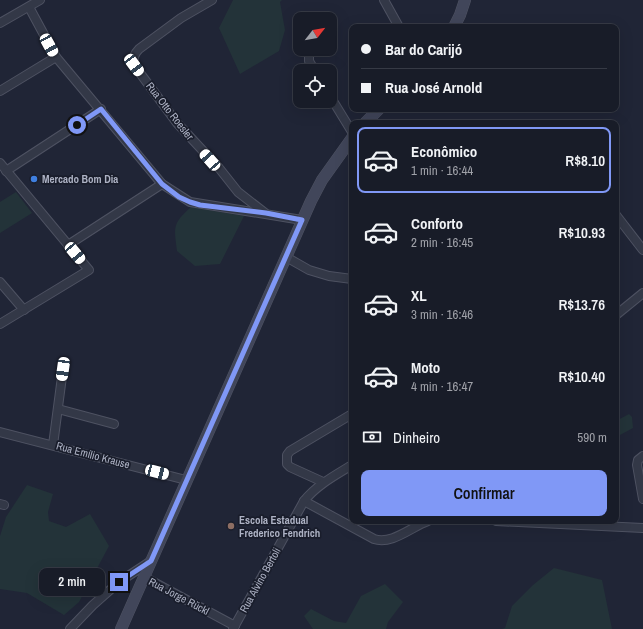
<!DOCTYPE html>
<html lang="pt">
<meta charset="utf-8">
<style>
body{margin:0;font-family:"Archivo Narrow",sans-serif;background:#212530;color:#f1f3f6;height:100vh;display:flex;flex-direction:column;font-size:15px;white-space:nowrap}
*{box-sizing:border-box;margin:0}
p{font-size:13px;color:#9fa1a8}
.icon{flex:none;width:22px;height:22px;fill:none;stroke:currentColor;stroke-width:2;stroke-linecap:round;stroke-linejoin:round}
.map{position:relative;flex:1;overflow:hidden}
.details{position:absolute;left:349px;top:120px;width:270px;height:404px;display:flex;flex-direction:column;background:#181c28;border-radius:8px;box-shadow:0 4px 16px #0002,0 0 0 1px #363a45}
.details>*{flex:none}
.top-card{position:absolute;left:349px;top:24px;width:270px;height:88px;border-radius:8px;box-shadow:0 4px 16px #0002,0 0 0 1px #363a45;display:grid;align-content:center;height:88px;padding:0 12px;background:#181c28}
.needle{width:26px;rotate:59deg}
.buttons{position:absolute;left:293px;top:12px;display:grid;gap:8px}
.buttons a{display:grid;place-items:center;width:44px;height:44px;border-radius:8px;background:#181c28;box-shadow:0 4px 16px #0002,0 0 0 1px #363a45;font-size:20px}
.end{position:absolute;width:18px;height:18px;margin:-9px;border:5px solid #8098f6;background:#111;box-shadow:0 0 0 2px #111}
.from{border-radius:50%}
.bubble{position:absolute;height:28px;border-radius:8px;background:#181c28;box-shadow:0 4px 16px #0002,0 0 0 1px #363a45;font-size:13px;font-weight:600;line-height:28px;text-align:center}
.car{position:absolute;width:12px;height:24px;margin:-12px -6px;border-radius:5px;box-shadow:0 0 3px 1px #0007;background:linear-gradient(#fff 24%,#345 0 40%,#fff 0 76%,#345 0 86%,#fff 0)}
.top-card b{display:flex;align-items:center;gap:14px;height:38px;font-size:15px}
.top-card b+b{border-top:1px solid #363a45}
.top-card i{width:10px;height:10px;background:#f1f3f6}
ul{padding:7px 0 0;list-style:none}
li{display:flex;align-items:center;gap:12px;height:66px;margin:0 8px 6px;padding:0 4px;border:2px solid transparent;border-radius:8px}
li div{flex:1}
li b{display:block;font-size:15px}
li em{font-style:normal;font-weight:600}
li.current{border-color:#8098f6}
li>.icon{width:36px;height:36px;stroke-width:1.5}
.pay{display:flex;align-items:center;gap:10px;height:44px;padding:0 12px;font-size:15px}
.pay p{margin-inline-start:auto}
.button{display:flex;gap:8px;margin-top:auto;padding:8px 12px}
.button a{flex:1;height:46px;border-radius:8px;background:#8098f6;color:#111;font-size:16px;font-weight:600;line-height:46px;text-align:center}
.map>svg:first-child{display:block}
.green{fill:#233339}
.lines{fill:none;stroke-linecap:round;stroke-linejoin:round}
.minor-casing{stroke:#4e5262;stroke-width:10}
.secondary-casing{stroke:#4e5262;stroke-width:12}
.minor{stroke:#333847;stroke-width:8}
.secondary{stroke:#41465a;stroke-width:11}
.route{stroke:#8098f6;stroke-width:5}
.shop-dot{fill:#3f7fe0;stroke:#191d2b;stroke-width:1.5}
.education-dot{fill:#8d6e63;stroke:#191d2b;stroke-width:1.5}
.labels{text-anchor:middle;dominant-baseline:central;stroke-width:3.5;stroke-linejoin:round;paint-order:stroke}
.street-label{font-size:11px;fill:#adb2c4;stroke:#191d2b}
.poi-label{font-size:11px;font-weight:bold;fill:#adb2c4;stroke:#191d2b;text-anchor:start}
</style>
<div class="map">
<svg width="643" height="629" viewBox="0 0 643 629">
<rect width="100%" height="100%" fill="#202536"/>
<!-- green -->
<g class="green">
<polygon points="233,0 282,0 280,2 285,30 279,51 240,74 219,28"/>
<polygon points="16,192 32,213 0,233 0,202"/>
<path d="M191 207 244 216 220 264 195 266 177 251C174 227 172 224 191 207Z"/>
<polygon points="629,414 632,417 633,428 620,435 616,436 616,421"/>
<polygon points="27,485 53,494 48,512 49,521 66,527 90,514 109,546 79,602 64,615 27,593 0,589 0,536 6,517"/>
<polygon points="554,568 602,580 612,629 502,629 505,628 512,606 533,585"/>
<polygon points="385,584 403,602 388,622 386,629 313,629 304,616 311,609 334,621 346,623 361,596"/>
</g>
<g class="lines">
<!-- minor casing -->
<g class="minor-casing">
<g id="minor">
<path d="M212 0 181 18 139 49C134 54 133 58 134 65L177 123 219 168 238 192 265 213"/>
<polyline points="384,0 399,27"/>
<polyline points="29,7 56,57 162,184 190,202 302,220"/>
<polyline points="0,23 40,0"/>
<polyline points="314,49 309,55 309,61 315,71"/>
<polyline points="0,91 56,57"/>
<polyline points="330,96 352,132"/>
<polyline points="0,163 89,270 0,324"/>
<polyline points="6,171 101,109"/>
<polyline points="616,215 643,250"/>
<polyline points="68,245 162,184"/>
<polyline points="286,257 309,270 329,276 352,279"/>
<polyline points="0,282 24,310"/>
<polyline points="616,315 643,293"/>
<polyline points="58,409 114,424"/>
<polyline points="0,432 186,480"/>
<polyline points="53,445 63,369"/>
<polyline points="643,456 638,460 637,465 643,499"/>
<polyline points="323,482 290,467 287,464 287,455 290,451 352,414"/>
<path d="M304 501 374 539C392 545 411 527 428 521"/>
<polyline points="0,504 4,505"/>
<polyline points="496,521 643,528"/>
<polyline points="144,577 235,626"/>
<polyline points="70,629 93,605 119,582 151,561"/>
<path d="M233 629 304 501C317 485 334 476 352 465"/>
</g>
</g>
<!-- secondary casing -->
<g class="secondary-casing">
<g id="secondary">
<polyline points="454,27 460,15 465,0"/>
<polyline points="365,123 379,109"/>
<polyline points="121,629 311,201 322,180 352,138"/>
</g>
</g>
<!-- minor -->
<use href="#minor" class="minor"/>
<!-- secondary -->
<use href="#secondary" class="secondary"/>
</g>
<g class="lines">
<!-- route -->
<polyline class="route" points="77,125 101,109 162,184 179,197 190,202 200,205 266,213 302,220 151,561 119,582"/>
</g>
<!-- markers -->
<circle class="shop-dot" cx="34" cy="179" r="4"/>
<circle class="education-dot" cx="231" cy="526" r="4"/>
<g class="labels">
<!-- street labels -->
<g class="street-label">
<text transform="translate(170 111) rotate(52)">Rua Otto Roesler</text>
<text transform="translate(93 455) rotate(15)">Rua Emílio Krause</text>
<text transform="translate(260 580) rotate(-61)">Rua Alvino Bertoli</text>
<text transform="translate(179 596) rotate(28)">Rua Jorge Rückl</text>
</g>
<!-- poi labels -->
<g class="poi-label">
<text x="42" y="179">Mercado Bom Dia</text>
<text x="239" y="520">Escola Estadual<tspan x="239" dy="13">Frederico Fendrich</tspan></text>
</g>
</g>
</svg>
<div class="buttons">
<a><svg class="needle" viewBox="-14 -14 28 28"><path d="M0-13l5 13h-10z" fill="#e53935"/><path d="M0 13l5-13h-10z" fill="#9fa1a8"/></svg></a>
<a><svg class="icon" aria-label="locate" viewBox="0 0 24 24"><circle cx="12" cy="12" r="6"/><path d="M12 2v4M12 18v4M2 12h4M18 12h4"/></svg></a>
</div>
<i class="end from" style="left:77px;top:125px"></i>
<i class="end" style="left:119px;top:582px"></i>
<div class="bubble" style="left:39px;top:568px;width:66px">2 min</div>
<i class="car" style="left:49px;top:45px;rotate:151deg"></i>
<i class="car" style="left:134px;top:65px;rotate:143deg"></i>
<i class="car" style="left:210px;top:160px;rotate:318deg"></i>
<i class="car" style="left:75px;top:253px;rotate:140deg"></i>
<i class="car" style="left:63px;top:369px;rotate:188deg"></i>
<i class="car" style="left:157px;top:472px;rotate:105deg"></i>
<div class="top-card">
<b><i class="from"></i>Bar do Carijó</b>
<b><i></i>Rua José Arnold</b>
</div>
<section class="details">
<ul>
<li class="current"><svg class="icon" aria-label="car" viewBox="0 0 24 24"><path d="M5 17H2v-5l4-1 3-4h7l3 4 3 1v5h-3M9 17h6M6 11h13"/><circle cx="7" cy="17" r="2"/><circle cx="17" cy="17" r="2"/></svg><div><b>Econômico</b><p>1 min · 16:44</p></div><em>R$8.10</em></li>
<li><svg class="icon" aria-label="car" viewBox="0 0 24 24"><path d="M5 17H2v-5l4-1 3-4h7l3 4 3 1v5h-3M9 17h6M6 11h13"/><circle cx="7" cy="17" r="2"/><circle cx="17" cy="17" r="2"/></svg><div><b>Conforto</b><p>2 min · 16:45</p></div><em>R$10.93</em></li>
<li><svg class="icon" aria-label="car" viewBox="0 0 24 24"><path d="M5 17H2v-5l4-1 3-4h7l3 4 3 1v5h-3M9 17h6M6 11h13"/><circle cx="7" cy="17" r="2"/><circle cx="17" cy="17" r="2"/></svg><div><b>XL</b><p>3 min · 16:46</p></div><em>R$13.76</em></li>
<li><svg class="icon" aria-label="car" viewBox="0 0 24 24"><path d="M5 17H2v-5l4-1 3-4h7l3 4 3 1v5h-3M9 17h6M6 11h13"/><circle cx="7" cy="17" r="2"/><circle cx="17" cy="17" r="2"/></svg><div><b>Moto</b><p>4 min · 16:47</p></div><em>R$10.40</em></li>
</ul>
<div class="pay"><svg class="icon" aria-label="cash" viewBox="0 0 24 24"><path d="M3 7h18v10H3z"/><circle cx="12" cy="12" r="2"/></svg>Dinheiro<p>590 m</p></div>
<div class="button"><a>Confirmar</a></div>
</section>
</div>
